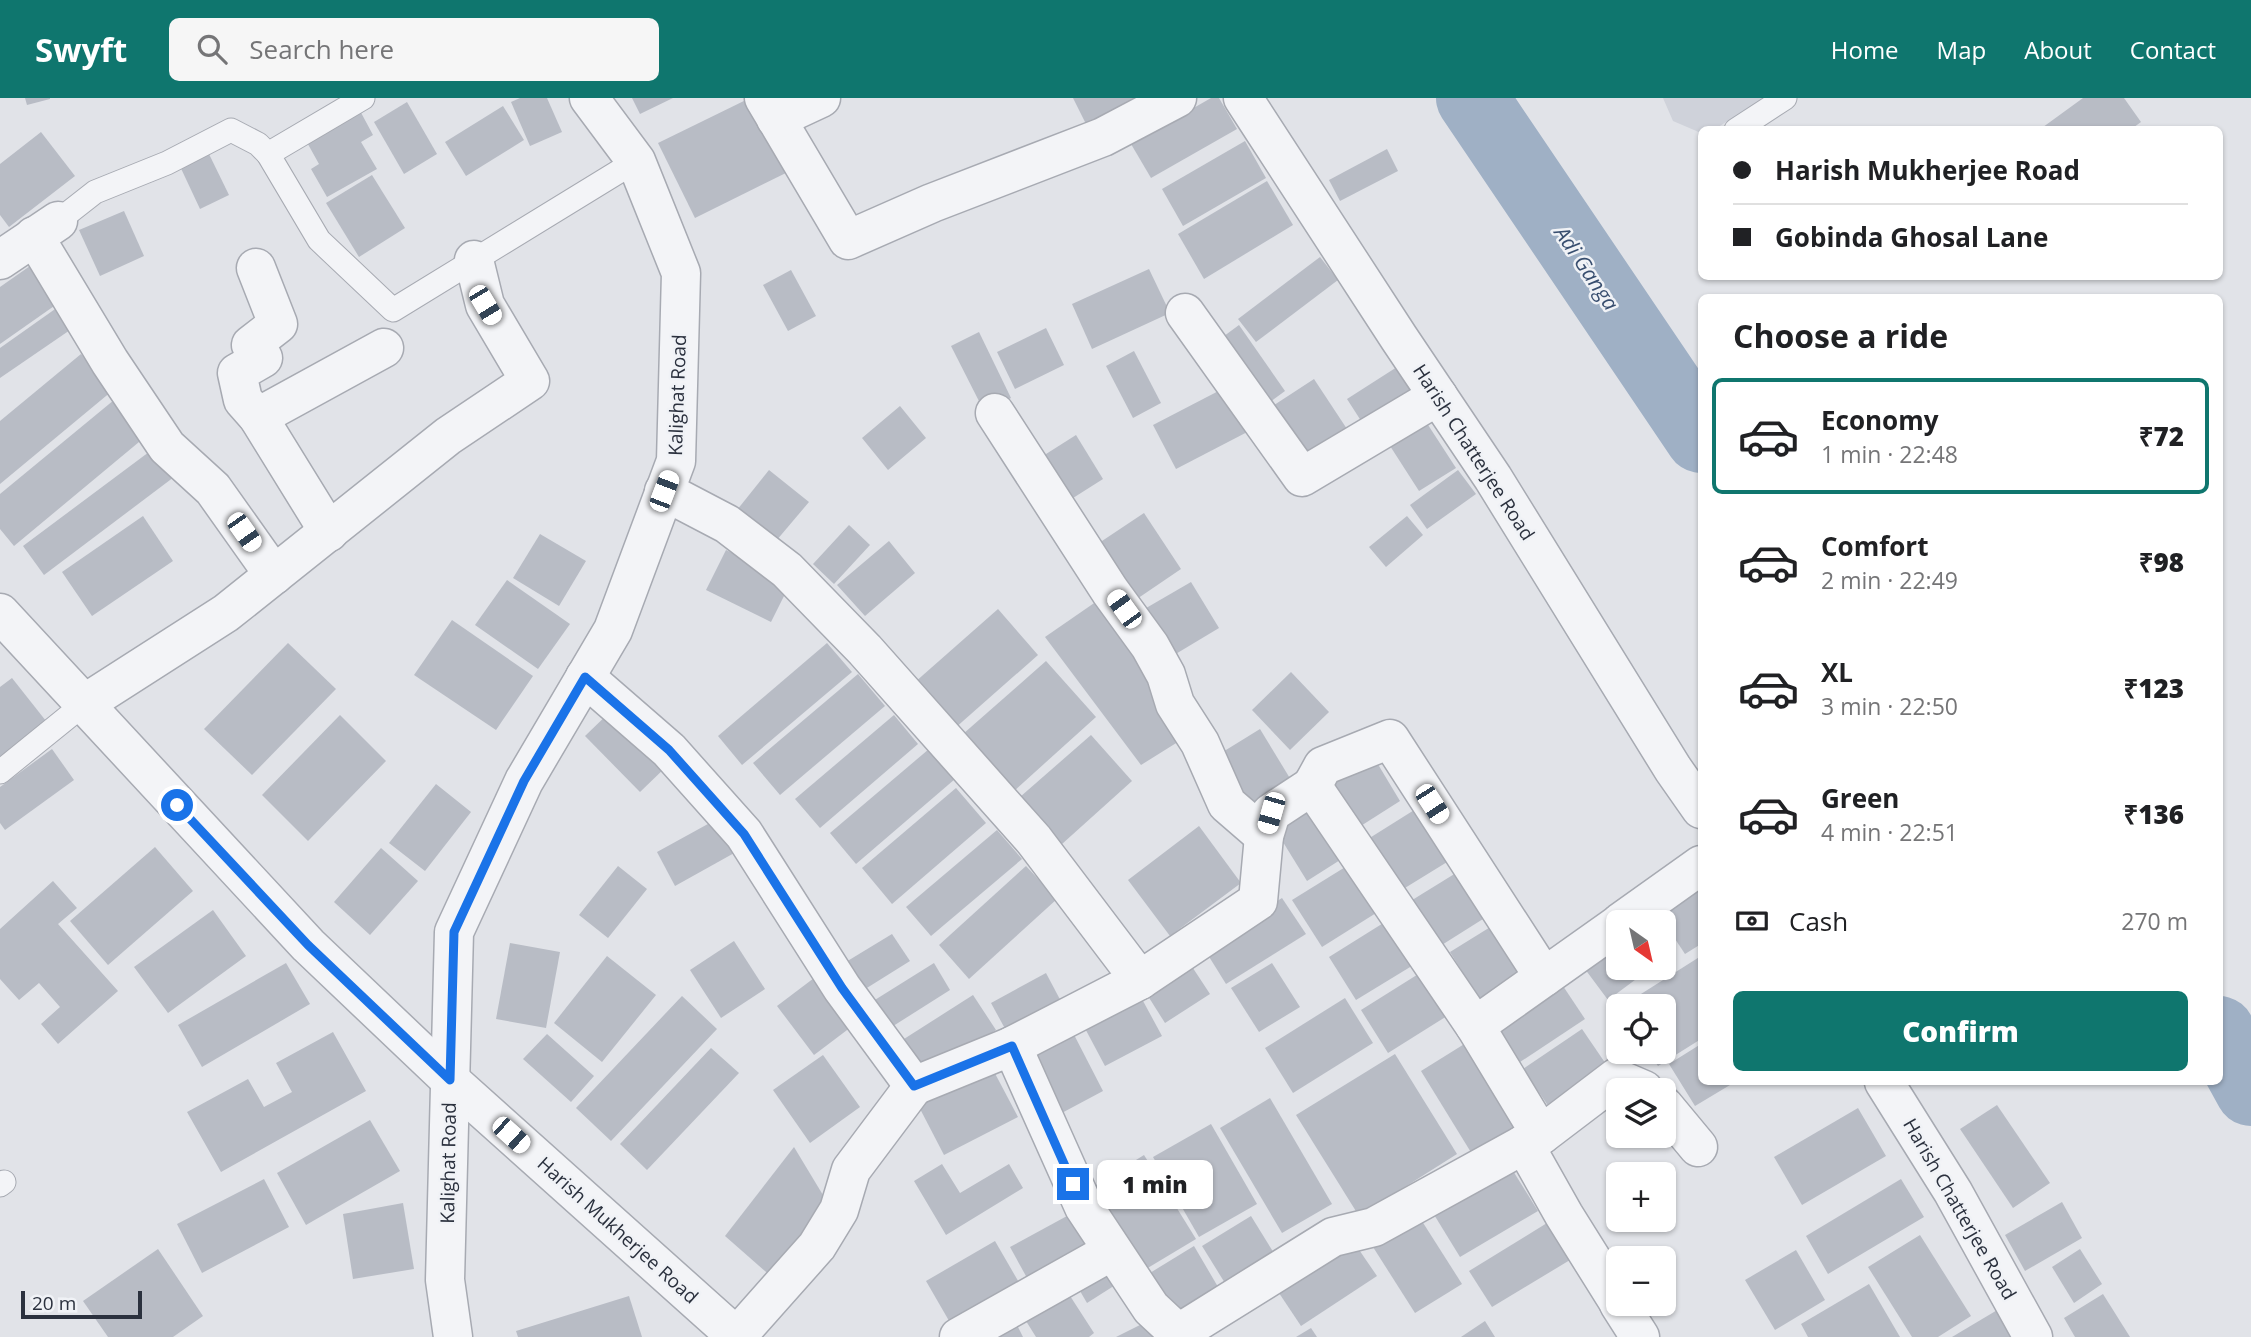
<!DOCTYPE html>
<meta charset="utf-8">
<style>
body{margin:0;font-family:"Open Sans",sans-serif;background:#f6f6f6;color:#202124;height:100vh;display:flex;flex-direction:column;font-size:26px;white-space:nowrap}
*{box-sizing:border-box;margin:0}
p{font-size:23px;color:#757577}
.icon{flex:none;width:38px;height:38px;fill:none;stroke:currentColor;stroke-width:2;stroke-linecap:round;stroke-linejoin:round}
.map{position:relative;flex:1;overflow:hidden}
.sheet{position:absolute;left:1698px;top:196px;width:525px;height:791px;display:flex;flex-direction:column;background:#fff;border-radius:10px;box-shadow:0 2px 5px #0004}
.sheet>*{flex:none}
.banner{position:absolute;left:1698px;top:28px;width:525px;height:154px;border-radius:10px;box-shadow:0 2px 5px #0004;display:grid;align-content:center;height:154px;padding:0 35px;background:#fff}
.needle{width:46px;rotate:146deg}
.tools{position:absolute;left:1606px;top:812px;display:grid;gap:14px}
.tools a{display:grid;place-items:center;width:70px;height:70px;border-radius:10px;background:#fff;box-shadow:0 2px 5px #0004;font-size:35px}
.scale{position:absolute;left:21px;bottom:18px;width:121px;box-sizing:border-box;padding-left:7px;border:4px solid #2b313e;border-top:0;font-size:19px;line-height:24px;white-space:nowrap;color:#2b313e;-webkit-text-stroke:5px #f0f2f6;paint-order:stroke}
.end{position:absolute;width:32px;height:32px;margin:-16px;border:9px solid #1a73e8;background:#fff;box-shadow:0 0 0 4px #fff}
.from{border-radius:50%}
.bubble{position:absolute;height:49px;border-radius:10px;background:#fff;box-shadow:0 2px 5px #0004;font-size:23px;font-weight:800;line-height:49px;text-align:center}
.car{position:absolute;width:21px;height:42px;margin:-21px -10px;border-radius:9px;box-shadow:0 0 5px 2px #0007;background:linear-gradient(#fff 24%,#345 0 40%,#fff 0 76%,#345 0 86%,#fff 0)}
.banner b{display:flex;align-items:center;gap:24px;height:66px;font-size:26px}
.banner b+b{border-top:2px solid #e0e0e0}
.banner i{width:18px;height:18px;background:#202124}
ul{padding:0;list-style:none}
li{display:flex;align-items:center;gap:21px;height:116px;margin:0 14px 10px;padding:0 21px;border:4px solid transparent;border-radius:10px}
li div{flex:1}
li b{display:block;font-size:26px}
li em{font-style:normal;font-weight:800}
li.active{border-color:#0f766e}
li>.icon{width:63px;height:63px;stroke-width:1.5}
h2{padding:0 35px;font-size:32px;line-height:84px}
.pay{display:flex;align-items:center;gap:18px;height:77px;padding:0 35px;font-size:26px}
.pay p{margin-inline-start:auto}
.button{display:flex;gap:14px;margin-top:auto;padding:14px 35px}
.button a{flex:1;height:80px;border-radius:10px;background:#0f766e;color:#fff;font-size:28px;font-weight:800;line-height:80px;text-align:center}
header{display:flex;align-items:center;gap:42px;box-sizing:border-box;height:98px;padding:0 35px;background:#0f766e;color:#fff}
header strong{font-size:33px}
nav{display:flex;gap:38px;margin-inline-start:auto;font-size:24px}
.search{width:490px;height:63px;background:#f6f6f6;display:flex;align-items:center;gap:18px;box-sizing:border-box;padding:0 24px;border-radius:10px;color:#757577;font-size:26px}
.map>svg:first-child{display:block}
.built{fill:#cfd2da}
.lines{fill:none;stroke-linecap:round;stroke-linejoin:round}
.river{stroke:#9fb0c5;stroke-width:72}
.building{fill:#b8bcc5}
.service-casing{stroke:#a7aab2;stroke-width:25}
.minor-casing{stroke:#a7aab2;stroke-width:41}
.service{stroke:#f3f4f7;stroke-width:23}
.minor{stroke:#f3f4f7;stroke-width:38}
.route{stroke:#1a73e8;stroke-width:9}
.labels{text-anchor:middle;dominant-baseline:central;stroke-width:5;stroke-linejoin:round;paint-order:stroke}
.street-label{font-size:19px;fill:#2b313e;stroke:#f0f2f6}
.water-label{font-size:21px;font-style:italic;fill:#384e6f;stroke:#f0f2f6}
</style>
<header>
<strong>Swyft</strong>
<div class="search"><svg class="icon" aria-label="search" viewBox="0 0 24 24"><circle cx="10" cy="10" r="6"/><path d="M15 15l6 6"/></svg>Search here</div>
<nav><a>Home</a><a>Map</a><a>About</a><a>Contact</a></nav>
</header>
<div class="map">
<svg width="2251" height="1239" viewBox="0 0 2251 1239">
<rect width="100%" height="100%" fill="#e1e3e8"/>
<!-- built -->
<polygon class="built" points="1663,0 1764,0 1715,31 1701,32 1701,35 1673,23"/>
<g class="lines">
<!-- river -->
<g class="river">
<polyline points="1472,0 1701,339"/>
<polyline points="2219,934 2251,992"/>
</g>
</g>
<!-- building -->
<g class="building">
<polygon points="25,0 50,0 50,1 27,7"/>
<polygon points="520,0 547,0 562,34 530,48 511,4"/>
<polygon points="632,0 673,0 640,16"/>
<polygon points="750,0 794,71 695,120 658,45"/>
<polygon points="1073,0 1154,0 1089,32"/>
<polygon points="1211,0 1219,0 1237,31 1151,80 1131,46"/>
<polygon points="2083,0 2124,0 2141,24 2130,32 2039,32"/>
<polygon points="407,4 437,56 404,76 374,24"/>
<polygon points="503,8 524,42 466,78 445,44"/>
<polygon points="358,9 373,37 361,44 377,71 327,99 311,71 319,66 304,39"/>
<polygon points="41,34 75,78 9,129 0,117 0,66"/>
<polygon points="1245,43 1266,80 1183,128 1162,91"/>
<polygon points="1387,51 1398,73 1340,103 1329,82"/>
<polygon points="208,54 229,97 200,111 178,64"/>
<polygon points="372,77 405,130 359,159 326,105"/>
<polygon points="1267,83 1293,127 1204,181 1178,136"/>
<polygon points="124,113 144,158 100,178 79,132"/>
<polygon points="1320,159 1338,182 1256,244 1238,221"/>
<polygon points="30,168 57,206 0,246 0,189"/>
<polygon points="1149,171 1170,215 1092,251 1072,206"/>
<polygon points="791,172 816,218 788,233 763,187"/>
<polygon points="58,209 73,230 0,280 0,250"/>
<polygon points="1239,227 1285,293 1262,310 1216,244"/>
<polygon points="1046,230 1064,267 1015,291 997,254"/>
<polygon points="979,234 1011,300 984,313 951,248"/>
<polygon points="1134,253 1161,305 1133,320 1106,268"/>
<polygon points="81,256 112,293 0,386 0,323"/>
<polygon points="1397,269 1415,297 1365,329 1347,301"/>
<polygon points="1314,281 1347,331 1299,363 1265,313"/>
<polygon points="1232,286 1255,330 1176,371 1153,327"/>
<polygon points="114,302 145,339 14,448 0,431 0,396"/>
<polygon points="900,308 926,340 888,372 862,340"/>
<polygon points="1419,313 1456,370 1419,393 1383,337"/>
<polygon points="1076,337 1103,381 1062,407 1035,363"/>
<polygon points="153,351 174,379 44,477 23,448"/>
<polygon points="769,372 809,404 776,443 737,412"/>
<polygon points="1458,372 1476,396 1427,431 1410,407"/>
<polygon points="1144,415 1181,471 1128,507 1090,451"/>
<polygon points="143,418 173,463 92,518 62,474"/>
<polygon points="1407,418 1423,437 1386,469 1369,449"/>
<polygon points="849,427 870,447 834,486 813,466"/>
<polygon points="540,436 586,463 559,508 513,480"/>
<polygon points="889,443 915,475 865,518 837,487"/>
<polygon points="726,452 791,484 771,524 706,492"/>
<polygon points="507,482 570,526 538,571 475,527"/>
<polygon points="1191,484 1219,530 1169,560 1141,513"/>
<polygon points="1100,501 1189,637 1141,667 1045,539"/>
<polygon points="998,511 1038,557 954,631 914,585"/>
<polygon points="452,522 533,578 496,632 414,577"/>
<polygon points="288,545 336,591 252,677 204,631"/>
<polygon points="827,545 852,574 742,667 718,638"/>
<polygon points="1046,563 1096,619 1014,693 963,636"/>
<polygon points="1291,574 1329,614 1290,652 1252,612"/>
<polygon points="858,576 885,608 780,697 753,665"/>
<polygon points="12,580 46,623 0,660 0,589"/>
<polygon points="614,610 669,666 640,694 585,638"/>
<polygon points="340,617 386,663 308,743 262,697"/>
<polygon points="894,617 918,646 820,730 795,701"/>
<polygon points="1260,631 1291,682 1245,711 1213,660"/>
<polygon points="1091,637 1132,683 1062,746 1020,699"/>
<polygon points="52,651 74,682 5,732 0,725 0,689"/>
<polygon points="929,651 955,681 856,766 830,735"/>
<polygon points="1370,653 1400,703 1356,731 1325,681"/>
<polygon points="436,686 471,714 425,773 389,745"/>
<polygon points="956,690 986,725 892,806 862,770"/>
<polygon points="1312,698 1348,757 1307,783 1270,723"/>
<polygon points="1419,709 1452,761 1400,793 1368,741"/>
<polygon points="717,721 736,754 675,788 657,754"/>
<polygon points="1199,728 1241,785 1170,838 1128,782"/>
<polygon points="997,732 1022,761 931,838 906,809"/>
<polygon points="155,749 193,793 108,867 70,823"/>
<polygon points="381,750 418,783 370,837 334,804"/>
<polygon points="1355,763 1384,810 1322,849 1292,802"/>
<polygon points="618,768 647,791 608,840 579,817"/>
<polygon points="1026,768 1057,801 969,881 939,847"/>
<polygon points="1456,775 1483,821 1437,850 1409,804"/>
<polygon points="1701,777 1701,846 1685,856 1654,809"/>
<polygon points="53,783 77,810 58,826 118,893 58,946 41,926 60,909 39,885 19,902 0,881 0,831"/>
<polygon points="1282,800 1306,836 1226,886 1203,849"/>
<polygon points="213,812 246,858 168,915 134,869"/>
<polygon points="1393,819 1420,863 1356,902 1329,859"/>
<polygon points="1500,823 1530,872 1481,904 1450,854"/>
<polygon points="1619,834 1619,870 1651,870 1608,902 1579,863"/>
<polygon points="892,836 910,863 854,898 836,870"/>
<polygon points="734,843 765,891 721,920 690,872"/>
<polygon points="510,845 560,854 546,930 496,921"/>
<polygon points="607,858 656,897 602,964 554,925"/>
<polygon points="1185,858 1210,896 1165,925 1141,887"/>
<polygon points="1701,858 1701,941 1658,968 1648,954 1664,954 1664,908 1622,908"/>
<polygon points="286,865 310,906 202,969 178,927"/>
<polygon points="934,865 950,892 879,937 862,910"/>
<polygon points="1272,865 1300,909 1259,934 1231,890"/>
<polygon points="822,874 859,923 814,957 777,908"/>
<polygon points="1046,875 1064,909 1009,938 991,905"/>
<polygon points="1420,875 1447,918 1388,955 1361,912"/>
<polygon points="1559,882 1585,921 1511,970 1485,930"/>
<polygon points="1136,890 1162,938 1105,968 1080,921"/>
<polygon points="973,897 996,932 914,984 893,948"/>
<polygon points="682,898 717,931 611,1043 576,1010"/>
<polygon points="1345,900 1373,945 1293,995 1265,950"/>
<polygon points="1069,927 1103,993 1058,1017 1023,951"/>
<polygon points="1582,931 1610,972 1551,1012 1523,971"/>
<polygon points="333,934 366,993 221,1074 187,1014 248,981 264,1009 292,994 276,965"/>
<polygon points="547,936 594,978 571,1004 523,961"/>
<polygon points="1474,940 1525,1024 1472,1056 1421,973"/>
<polygon points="1701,946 1701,984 1735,984 1695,1008 1669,966"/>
<polygon points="711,950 739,975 647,1072 620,1046"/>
<polygon points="1395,956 1457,1056 1359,1118 1296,1017"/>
<polygon points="823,957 860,1009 810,1045 773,992"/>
<polygon points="990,966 1018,1019 944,1057 917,1005"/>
<polygon points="1270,1000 1332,1106 1282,1135 1220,1030"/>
<polygon points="1997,1007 2050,1085 2013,1110 1960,1031"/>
<polygon points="1858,1010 1886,1058 1802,1107 1774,1059"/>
<polygon points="370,1022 400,1073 306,1127 277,1075"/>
<polygon points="1211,1026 1257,1106 1199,1139 1153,1059"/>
<polygon points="794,1049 832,1112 773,1180 725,1138"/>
<polygon points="1144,1057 1196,1141 1136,1177 1085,1094"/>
<polygon points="942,1066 960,1095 1009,1066 1023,1090 946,1137 914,1083"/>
<polygon points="1510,1068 1538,1113 1460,1159 1433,1115"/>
<polygon points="264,1081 289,1129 202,1175 177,1126"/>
<polygon points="1901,1081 1924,1119 1828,1176 1806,1138"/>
<polygon points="2062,1104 2082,1140 2025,1173 2005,1137"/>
<polygon points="403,1105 414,1171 353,1181 343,1116"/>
<polygon points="1078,1112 1099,1151 1032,1189 1010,1149"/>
<polygon points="1251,1118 1277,1160 1228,1190 1202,1148"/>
<polygon points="1420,1120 1462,1186 1415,1215 1373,1149"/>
<polygon points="1547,1125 1570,1162 1492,1209 1469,1173"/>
<polygon points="1920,1137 1971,1218 1938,1239 1912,1239 1868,1169"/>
<polygon points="995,1143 1021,1188 952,1228 926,1183"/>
<polygon points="1353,1143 1377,1178 1301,1228 1277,1192"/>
<polygon points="1194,1148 1221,1194 1172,1224 1145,1178"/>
<polygon points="158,1151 203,1218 173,1239 108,1239 83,1203"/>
<polygon points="2080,1151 2102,1186 2074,1205 2052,1169"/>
<polygon points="1796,1152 1825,1202 1775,1232 1745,1182"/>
<polygon points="1105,1161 1120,1184 1087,1205 1073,1181"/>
<polygon points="1869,1186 1900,1239 1808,1239 1801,1226"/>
<polygon points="1063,1187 1094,1235 1089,1239 1036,1239 1021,1215"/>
<polygon points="2103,1196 2130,1239 2075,1239 2064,1220"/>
<polygon points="629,1198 642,1239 518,1239 516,1233"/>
<polygon points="1999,1211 2015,1239 1952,1239"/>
<polygon points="1012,1217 1023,1239 971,1239"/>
<polygon points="1152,1221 1161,1239 1116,1239"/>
<polygon points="1485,1223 1495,1239 1461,1239"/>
<polygon points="1311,1230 1317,1239 1296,1239"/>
</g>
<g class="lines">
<!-- service casing -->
<g class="service-casing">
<g id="service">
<polyline points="1736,32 1785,0"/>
<polyline points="268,56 319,142 393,212 636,63"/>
<polyline points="58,123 95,94 167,65 231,32 258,46 268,56 363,0"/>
<polyline points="0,674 84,606"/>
<polyline points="0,1087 4,1084"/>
</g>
</g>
<!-- minor casing -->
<g class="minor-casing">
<g id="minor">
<polyline points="764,0 848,142 932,105 1103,39 1177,0"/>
<polyline points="1243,0 1399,240 1493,380 1673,671 1701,711"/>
<polyline points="776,21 821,0"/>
<polyline points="34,138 110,264 167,349 213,391 274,477"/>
<polyline points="0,162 58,123"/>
<polyline points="256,170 278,226 251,247 263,260 237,275 243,302 258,319 329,434"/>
<polyline points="1185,215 1302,379 1438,298"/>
<polyline points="995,315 1110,493 1150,548 1166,577 1175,606 1200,645 1227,706 1264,738"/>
<polyline points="258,319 384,250"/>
<polyline points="664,393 727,426 787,472 865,552 1034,742 1140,882"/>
<polyline points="0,515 308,847 450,982 737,1239"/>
<polyline points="585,579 669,652 744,736 842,890 914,988 1012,948 1084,1109 1151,1210 1182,1239"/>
<polyline points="84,606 226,515 448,338 530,283 485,207 474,162"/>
<polyline points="1312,688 1323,668 1390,641 1544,879"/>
<polyline points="1621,824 1701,767"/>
<polyline points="1475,928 1619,826"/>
<polyline points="1012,948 1140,882 1258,803 1264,738 1271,715 1312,688 1475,928 1541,1037 1374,1129 1333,1139 1179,1235"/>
<polyline points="1884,984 1953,1094 2033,1239"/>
<polyline points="1664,1008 1698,1049"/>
<polyline points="1541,1037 1616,980 1644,992"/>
<polyline points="1524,1046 1564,1117 1619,1205"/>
<polyline points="1619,1206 1640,1239"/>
<polyline points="737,1238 817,1148 839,1112 851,1072 914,988"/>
<polyline points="453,1239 445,1182 454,834 524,683 613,532 676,363 681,175 636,63 589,0"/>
<polyline points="959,1239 1112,1153"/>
</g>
</g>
<!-- service -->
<use href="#service" class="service"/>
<!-- minor -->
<use href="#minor" class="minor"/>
</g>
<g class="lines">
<!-- route -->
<polyline class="route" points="177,707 308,847 450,982 454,834 524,683 585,579 669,652 744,736 842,890 914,988 1012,948 1073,1086"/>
</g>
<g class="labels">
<!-- street labels -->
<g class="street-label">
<text transform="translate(677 297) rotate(-88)">Kalighat Road</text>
<text transform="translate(1474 354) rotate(57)">Harish Chatterjee Road</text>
<text transform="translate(448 1065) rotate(-89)">Kalighat Road</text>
<text transform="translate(1960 1111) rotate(60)">Harish Chatterjee Road</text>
<text transform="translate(618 1132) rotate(42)">Harish Mukherjee Road</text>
</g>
<!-- water labels -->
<g class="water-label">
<text transform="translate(1587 170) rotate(56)">Adi Ganga</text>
</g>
</g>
</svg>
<div class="tools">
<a><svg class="needle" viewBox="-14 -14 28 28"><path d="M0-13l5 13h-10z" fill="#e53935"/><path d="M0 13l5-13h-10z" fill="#757577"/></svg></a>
<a><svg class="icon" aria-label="locate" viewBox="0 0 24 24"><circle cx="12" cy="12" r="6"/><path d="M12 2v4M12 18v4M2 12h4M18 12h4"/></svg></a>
<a><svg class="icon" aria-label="layers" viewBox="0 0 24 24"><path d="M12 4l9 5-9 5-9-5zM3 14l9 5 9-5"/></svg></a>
<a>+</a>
<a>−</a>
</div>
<div class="scale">20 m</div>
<i class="end from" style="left:177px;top:707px"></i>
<i class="end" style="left:1073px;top:1086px"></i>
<div class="bubble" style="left:1097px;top:1062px;width:116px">1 min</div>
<i class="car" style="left:485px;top:207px;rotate:149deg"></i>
<i class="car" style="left:664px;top:393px;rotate:21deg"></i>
<i class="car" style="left:244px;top:434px;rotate:145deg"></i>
<i class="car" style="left:1124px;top:511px;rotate:324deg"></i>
<i class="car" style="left:1432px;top:706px;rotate:147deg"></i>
<i class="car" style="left:1271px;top:715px;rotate:196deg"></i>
<i class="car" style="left:511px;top:1037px;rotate:132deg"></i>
<div class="banner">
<b><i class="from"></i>Harish Mukherjee Road</b>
<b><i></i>Gobinda Ghosal Lane</b>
</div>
<section class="sheet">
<h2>Choose a ride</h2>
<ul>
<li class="active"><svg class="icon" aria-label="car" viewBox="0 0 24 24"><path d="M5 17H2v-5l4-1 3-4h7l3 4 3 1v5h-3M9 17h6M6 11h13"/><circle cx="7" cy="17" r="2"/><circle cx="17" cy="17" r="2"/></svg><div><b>Economy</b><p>1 min · 22:48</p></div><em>₹72</em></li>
<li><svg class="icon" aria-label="car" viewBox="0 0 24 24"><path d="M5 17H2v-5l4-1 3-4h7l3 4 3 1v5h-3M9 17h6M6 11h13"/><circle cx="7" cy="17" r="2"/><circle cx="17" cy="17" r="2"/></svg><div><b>Comfort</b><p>2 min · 22:49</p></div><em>₹98</em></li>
<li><svg class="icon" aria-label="car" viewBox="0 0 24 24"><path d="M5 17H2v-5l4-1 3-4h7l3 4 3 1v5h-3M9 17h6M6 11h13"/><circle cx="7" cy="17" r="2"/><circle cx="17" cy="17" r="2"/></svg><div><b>XL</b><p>3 min · 22:50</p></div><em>₹123</em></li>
<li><svg class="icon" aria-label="car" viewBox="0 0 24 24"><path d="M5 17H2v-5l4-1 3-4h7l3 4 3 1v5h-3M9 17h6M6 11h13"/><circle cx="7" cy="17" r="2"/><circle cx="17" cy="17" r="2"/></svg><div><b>Green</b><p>4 min · 22:51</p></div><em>₹136</em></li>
</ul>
<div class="pay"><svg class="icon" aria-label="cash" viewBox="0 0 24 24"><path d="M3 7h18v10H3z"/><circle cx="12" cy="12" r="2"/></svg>Cash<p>270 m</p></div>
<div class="button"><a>Confirm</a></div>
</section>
</div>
